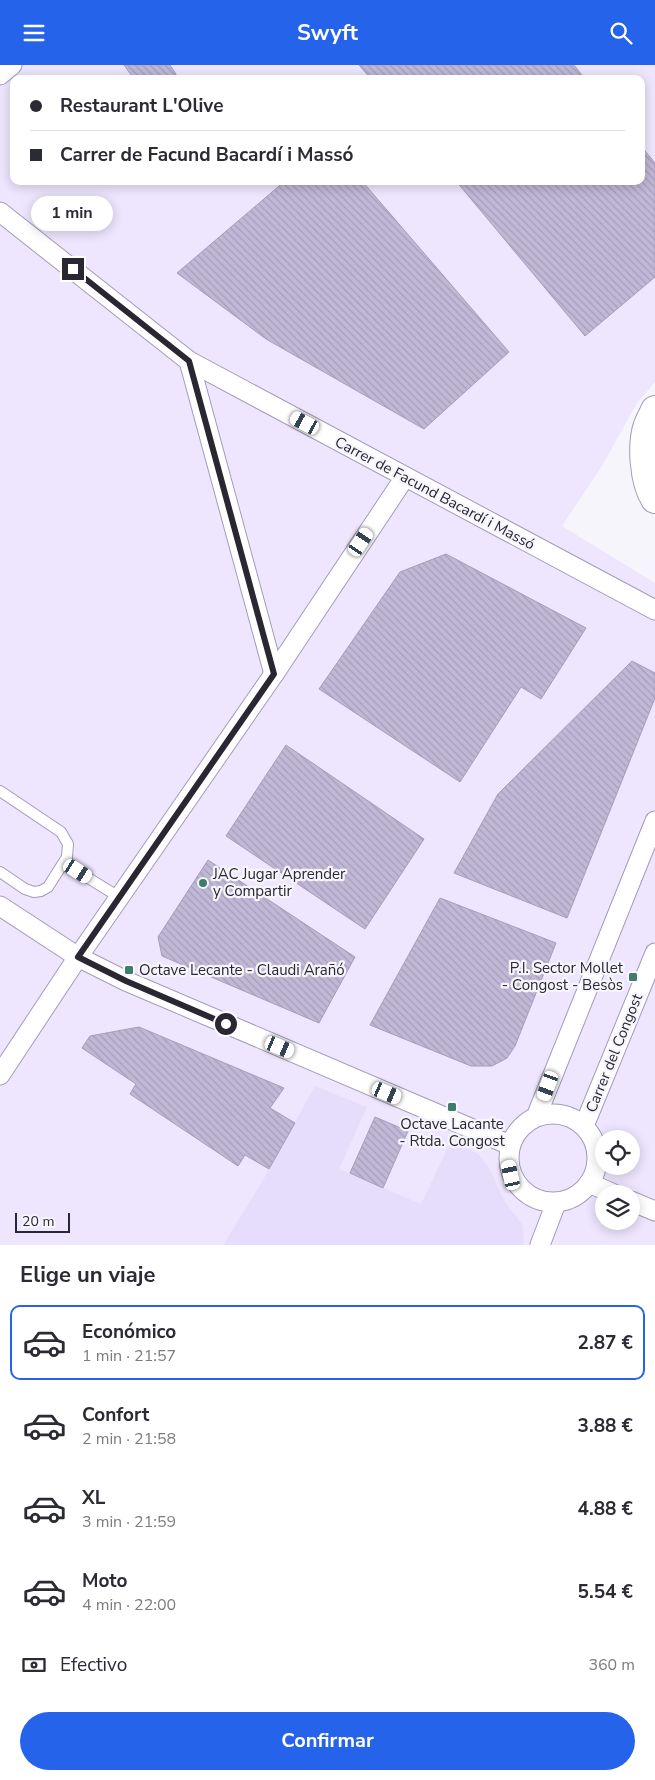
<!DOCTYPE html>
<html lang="es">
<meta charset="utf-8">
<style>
body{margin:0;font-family:"Nunito Sans",sans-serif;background:#f7f7f7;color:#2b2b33;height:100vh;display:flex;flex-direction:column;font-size:19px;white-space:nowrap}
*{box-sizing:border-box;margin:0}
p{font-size:16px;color:#7c7c81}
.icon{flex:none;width:28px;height:28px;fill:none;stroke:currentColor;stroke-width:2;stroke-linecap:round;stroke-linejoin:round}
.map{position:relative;height:1180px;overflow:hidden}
.side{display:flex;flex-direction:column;background:#fff;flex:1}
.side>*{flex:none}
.hud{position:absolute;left:10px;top:10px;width:635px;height:110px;border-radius:10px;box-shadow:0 2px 12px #0003;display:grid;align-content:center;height:110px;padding:0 20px;background:#fff}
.fabs{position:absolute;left:595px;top:1065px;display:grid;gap:10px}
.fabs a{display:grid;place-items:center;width:45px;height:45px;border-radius:50%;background:#fff;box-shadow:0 2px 12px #0003;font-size:25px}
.scale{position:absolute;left:15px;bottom:12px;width:55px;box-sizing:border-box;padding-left:5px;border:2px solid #2a2733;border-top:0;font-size:14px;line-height:18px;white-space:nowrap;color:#2a2733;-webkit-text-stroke:4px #f7f5fc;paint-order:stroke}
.end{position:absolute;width:22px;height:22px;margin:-11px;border:6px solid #2a2733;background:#fff;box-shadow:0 0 0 2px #fff}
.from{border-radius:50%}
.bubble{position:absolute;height:35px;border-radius:18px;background:#fff;box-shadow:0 2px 12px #0003;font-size:16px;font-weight:700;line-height:35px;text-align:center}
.car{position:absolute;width:15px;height:30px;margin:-15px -8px;border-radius:6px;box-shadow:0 0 4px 1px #0007;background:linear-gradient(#fff 24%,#345 0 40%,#fff 0 76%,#345 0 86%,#fff 0)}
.hud b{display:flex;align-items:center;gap:18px;height:48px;font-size:19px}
.hud b+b{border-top:1px solid #e1e1e2}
.hud i{width:12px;height:12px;background:#2b2b33}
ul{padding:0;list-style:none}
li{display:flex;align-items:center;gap:15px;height:75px;margin:0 10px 8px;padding:0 10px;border:2px solid transparent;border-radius:10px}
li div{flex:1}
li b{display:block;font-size:19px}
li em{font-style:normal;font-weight:700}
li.current{border-color:#2563eb}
li>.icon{width:45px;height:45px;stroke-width:1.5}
h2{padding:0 20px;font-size:22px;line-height:60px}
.pay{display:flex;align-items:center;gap:12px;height:55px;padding:0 20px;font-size:19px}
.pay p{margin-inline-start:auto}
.cta{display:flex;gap:10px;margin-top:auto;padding:10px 20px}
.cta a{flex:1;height:58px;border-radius:30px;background:#2563eb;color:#fff;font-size:20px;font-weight:700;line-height:58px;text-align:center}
header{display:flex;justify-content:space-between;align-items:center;height:65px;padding:0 20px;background:#2563eb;color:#fff;font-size:22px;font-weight:700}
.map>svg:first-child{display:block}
.built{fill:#ede6fe;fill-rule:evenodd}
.grass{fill:#e6ddfd}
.building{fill:url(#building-back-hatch);stroke:#a59dbb}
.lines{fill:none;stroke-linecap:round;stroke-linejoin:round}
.service-casing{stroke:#a49bb9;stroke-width:12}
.minor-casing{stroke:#a49bb9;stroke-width:21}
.motorway-casing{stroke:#a49bb9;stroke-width:30}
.service{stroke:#fff;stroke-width:10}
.minor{stroke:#fff;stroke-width:19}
.motorway{stroke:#fff;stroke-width:28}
.route{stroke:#2a2733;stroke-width:6}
.poi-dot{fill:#3f7d69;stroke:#f7f5fc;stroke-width:2}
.labels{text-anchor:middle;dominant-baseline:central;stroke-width:4.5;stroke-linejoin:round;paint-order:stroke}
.street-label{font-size:15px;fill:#2a2733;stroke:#f7f5fc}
.poi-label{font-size:15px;fill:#2a2733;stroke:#f7f5fc;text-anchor:start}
</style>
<header><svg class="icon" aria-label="menu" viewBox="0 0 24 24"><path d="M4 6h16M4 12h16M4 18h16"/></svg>Swyft<svg class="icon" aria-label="search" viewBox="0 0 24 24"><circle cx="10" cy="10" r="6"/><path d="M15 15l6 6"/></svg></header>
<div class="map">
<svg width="655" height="1180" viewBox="0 0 655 1180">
<defs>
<pattern id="building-back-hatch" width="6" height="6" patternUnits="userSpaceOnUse" patternTransform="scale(1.25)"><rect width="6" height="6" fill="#c1b8d7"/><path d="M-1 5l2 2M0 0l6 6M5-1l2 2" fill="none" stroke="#a69eb9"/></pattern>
</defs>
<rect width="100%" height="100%" fill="#f7f5fc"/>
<!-- built -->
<path class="built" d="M0 0H655V317L637 338 602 401 562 461 655 518V1180H229L225 1177 223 1180H0ZM14 14H641V116H14ZM604 1074H631V1101H604ZM604 1129H631V1156H604Z"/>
<!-- grass -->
<polygon class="grass" points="315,1021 367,1042 339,1104 421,1139 451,1076 478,1089 488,1101 505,1137 522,1159 524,1171 523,1180 223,1180 262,1117"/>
<!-- building -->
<g class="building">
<polygon points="124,0 170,0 179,14 134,14"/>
<polygon points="359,0 574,0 585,14 371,14"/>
<polygon points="641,81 655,98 655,212 585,271 456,116 641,116"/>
<polygon points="285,116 362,116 509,287 424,364 266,274 177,208"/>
<polygon points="446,489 586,563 541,634 521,622 460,717 319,624 400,507"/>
<polygon points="632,596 655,608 655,633 567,853 454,808 498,729"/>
<polygon points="286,680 424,774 365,864 226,771"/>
<polygon points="208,795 355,892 319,958 162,891 158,872"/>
<polygon points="440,833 556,878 515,981 507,993 492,1001 471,1001 370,960"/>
<polygon points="139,962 284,1023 270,1043 295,1058 269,1104 245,1090 238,1101 130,1029 136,1019 82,983 90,971"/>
<polygon points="375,1052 408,1066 383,1123 350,1108"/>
</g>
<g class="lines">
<!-- service casing -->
<g class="service-casing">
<g id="service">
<polyline points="0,726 61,767 68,779 67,792 48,822 41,826 34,827 25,824 0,807"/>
<polyline points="64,798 119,832"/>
</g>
</g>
<!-- minor casing -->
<g class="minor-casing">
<g id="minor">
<polyline points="0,10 12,0"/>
<polyline points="0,147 189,296 655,545"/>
<polyline points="189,296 274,609"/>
<polyline points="0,841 78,892 126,916 510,1080"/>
<polyline points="0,1010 78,892 274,609 405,412"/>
<circle cx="553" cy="1093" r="44"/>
<polyline points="536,1052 655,756"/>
<polyline points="584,1061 655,888"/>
<polyline points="589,1118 614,1129"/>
<polyline points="631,1136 655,1146"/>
<polyline points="540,1180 556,1138"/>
</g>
</g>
<!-- motorway casing -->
<g class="motorway-casing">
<path id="motorway" d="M655 345C653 350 650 355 648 360 641 379 644 417 655 434"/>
</g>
<!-- service -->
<use href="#service" class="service"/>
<!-- minor -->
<use href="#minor" class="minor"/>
<!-- motorway -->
<use href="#motorway" class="motorway"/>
</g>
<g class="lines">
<!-- route -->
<polyline class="route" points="73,204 189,296 274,609 78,892 126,916 226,959"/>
</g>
<!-- markers -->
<g class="poi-dot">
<circle cx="203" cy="818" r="5"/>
<rect x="124" y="900" width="10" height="10" rx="2.5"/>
<rect x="628" y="907" width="10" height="10" rx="2.5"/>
<rect x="447" y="1037" width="10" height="10" rx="2.5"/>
</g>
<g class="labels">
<!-- street labels -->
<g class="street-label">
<text transform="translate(435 428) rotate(28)">Carrer de Facund Bacardí i Massó</text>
<text transform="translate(614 988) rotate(-68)">Carrer del Congost</text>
</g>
<!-- poi labels -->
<g class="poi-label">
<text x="213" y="809">JAC Jugar Aprender<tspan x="213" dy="17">y Compartir</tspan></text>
<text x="623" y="903" text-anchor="end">P.I. Sector Mollet<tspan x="623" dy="17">- Congost - Besòs</tspan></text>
<text x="139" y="905">Octave Lecante - Claudi Arañó</text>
<text x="452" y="1059" text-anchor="middle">Octave Lacante<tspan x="452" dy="17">- Rtda. Congost</tspan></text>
</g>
</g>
</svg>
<div class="fabs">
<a><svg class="icon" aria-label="locate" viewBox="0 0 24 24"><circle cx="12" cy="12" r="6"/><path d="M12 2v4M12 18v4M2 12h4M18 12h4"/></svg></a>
<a><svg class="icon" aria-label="layers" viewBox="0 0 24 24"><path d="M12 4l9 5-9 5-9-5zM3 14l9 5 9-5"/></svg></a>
</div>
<div class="scale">20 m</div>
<i class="end from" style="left:226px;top:959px"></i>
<i class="end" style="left:73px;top:204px"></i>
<div class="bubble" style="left:31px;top:131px;width:82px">1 min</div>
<i class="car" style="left:305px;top:358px;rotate:298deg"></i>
<i class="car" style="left:361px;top:477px;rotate:34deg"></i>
<i class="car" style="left:78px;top:806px;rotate:122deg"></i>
<i class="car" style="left:280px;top:982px;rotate:113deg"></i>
<i class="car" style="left:548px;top:1021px;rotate:200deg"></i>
<i class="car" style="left:387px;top:1028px;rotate:113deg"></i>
<i class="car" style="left:511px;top:1110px;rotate:348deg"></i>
<div class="hud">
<b><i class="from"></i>Restaurant L'Olive</b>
<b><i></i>Carrer de Facund Bacardí i Massó</b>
</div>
</div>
<section class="side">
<h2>Elige un viaje</h2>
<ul>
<li class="current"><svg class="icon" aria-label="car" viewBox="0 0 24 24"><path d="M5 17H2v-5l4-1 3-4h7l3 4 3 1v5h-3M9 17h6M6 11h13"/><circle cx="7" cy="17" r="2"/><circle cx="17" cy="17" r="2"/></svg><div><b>Económico</b><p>1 min · 21:57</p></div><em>2.87 €</em></li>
<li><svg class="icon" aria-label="car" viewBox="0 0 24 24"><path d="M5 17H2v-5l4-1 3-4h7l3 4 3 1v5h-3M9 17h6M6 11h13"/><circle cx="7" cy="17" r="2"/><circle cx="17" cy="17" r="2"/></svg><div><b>Confort</b><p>2 min · 21:58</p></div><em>3.88 €</em></li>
<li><svg class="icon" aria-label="car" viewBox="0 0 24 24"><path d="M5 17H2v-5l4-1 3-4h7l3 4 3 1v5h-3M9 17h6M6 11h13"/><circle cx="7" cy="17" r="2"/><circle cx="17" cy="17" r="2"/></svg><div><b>XL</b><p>3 min · 21:59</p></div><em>4.88 €</em></li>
<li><svg class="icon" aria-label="car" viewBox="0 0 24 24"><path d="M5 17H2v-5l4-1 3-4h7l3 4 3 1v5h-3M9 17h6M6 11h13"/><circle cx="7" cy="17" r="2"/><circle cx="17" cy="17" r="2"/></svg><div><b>Moto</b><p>4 min · 22:00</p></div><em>5.54 €</em></li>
</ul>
<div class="pay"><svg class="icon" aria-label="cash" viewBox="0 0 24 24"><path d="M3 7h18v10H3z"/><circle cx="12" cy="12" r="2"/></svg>Efectivo<p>360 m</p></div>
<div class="cta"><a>Confirmar</a></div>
</section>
